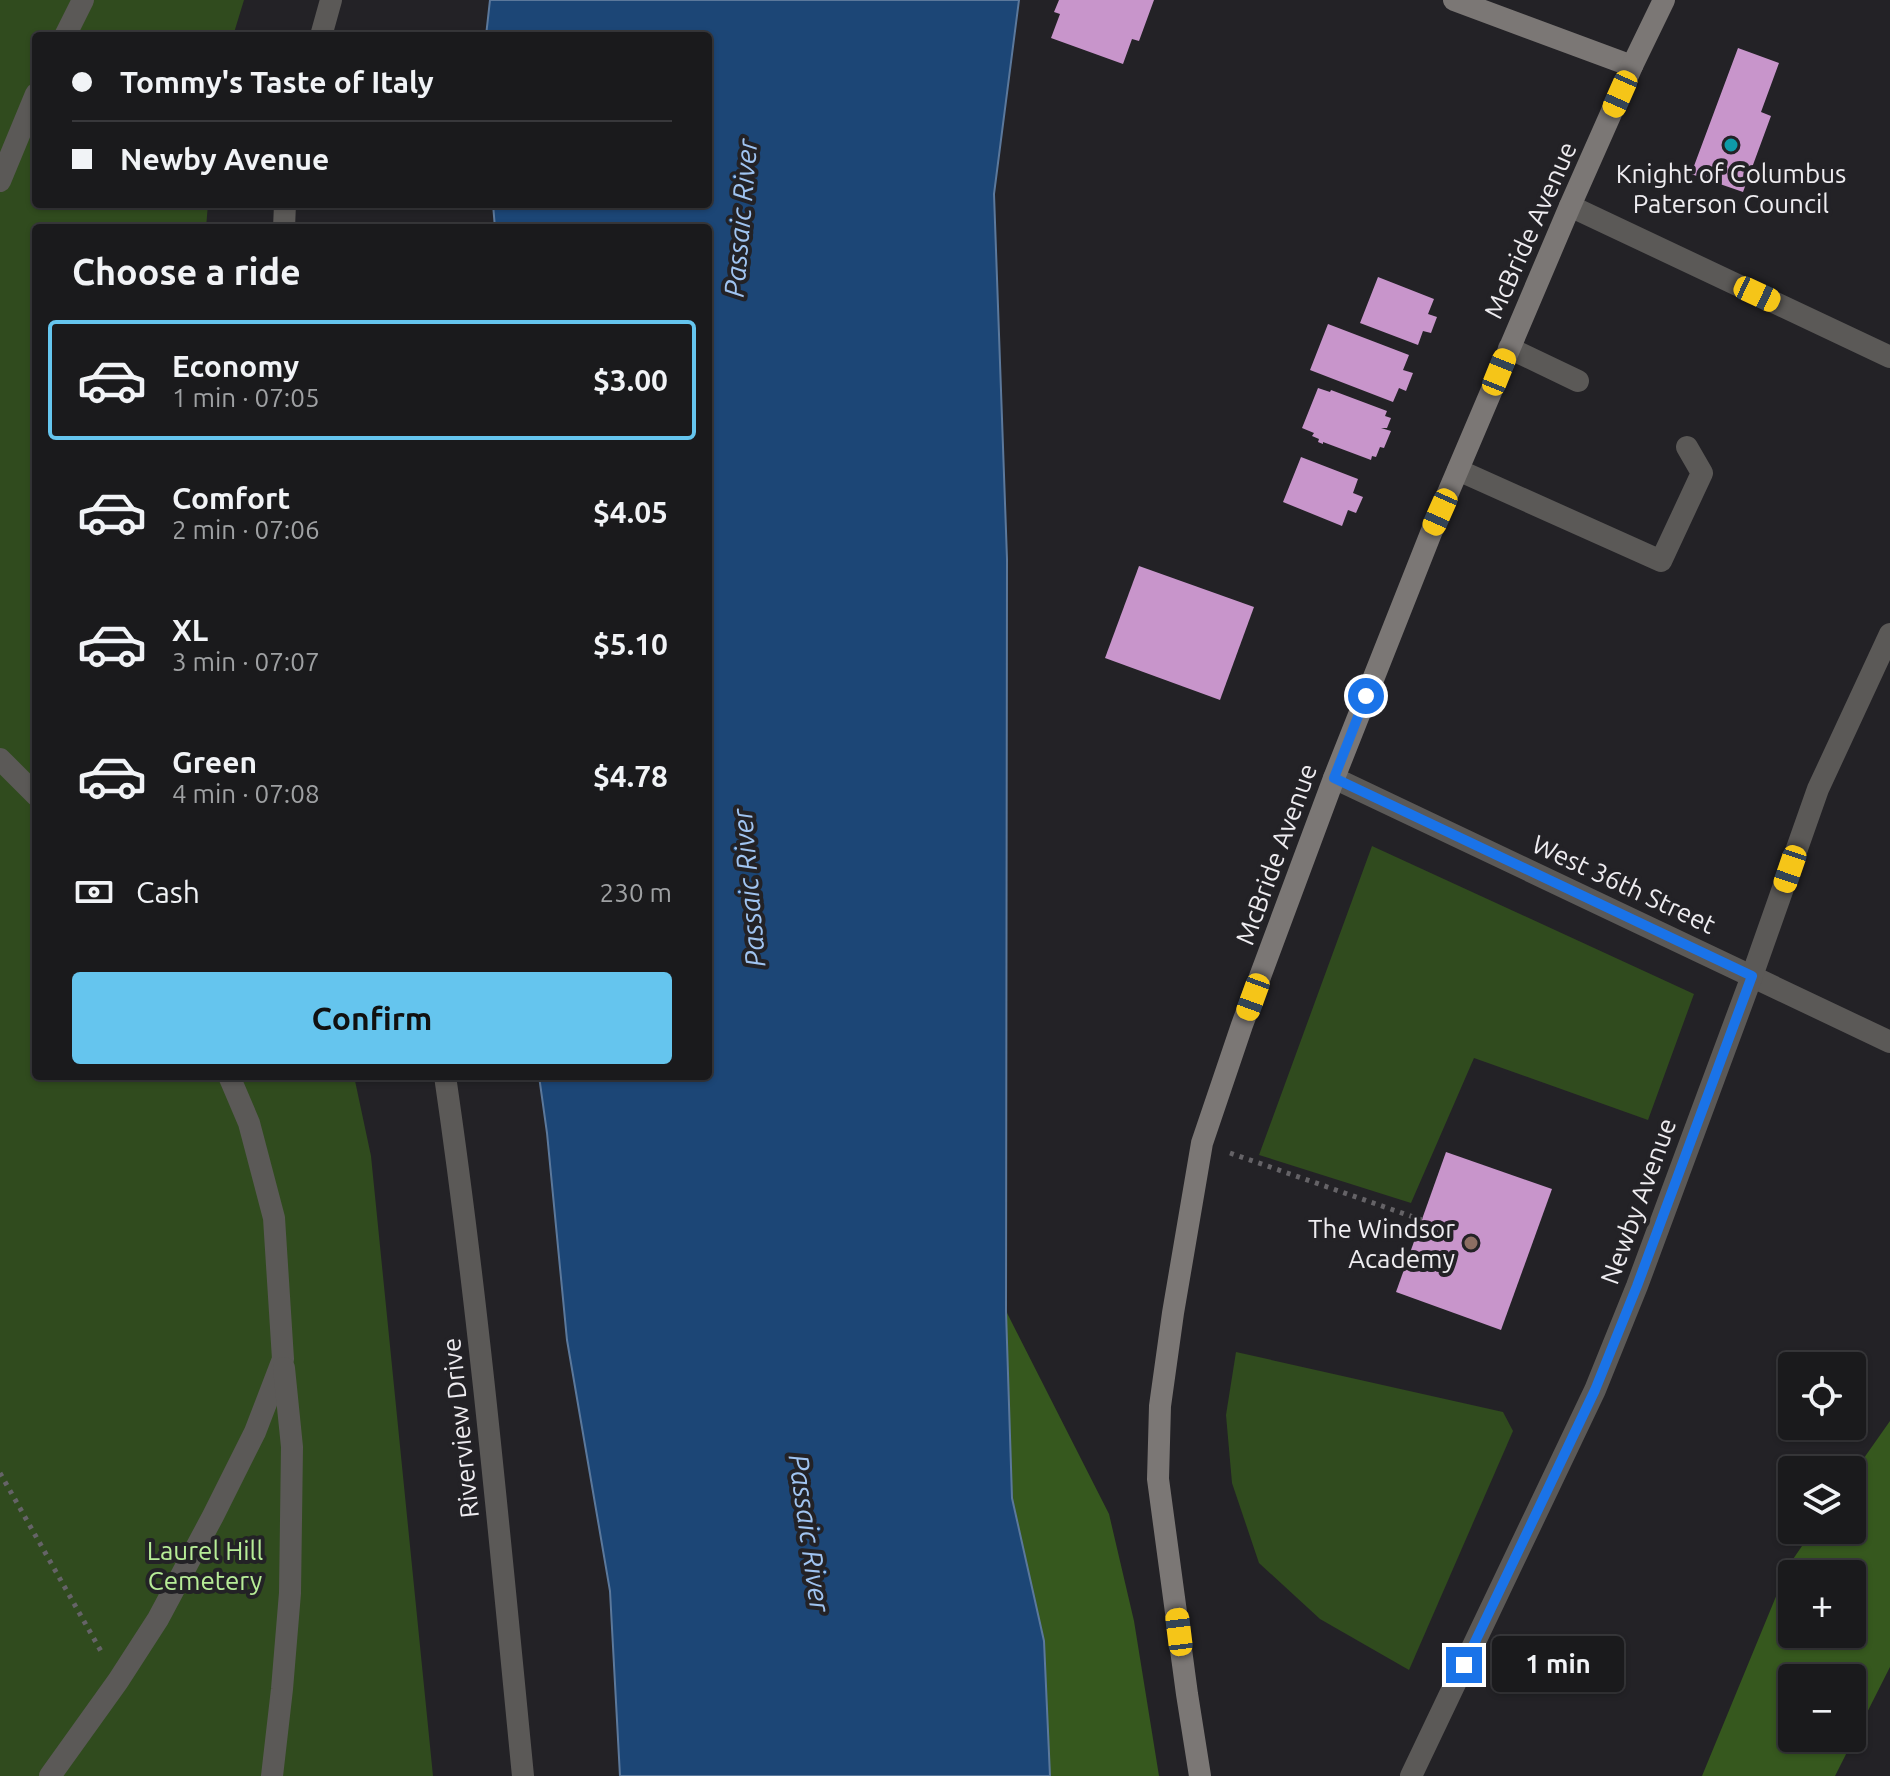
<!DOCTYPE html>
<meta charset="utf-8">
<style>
body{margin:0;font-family:Ubuntu,sans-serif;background:#232325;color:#f1f3f6;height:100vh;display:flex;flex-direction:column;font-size:30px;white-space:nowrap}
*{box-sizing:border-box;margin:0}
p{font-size:26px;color:#9fa1a3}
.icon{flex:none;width:44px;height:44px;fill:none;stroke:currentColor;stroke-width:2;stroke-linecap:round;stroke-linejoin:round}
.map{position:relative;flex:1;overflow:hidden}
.side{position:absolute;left:32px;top:224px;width:680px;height:856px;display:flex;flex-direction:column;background:#1a1a1c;border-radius:8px;box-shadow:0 2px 6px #0004,0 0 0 2px #38383b}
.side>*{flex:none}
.top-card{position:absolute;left:32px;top:32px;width:680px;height:176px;border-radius:8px;box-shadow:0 2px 6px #0004,0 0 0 2px #38383b;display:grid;align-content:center;height:176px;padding:0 40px;background:#1a1a1c}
.controls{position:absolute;left:1778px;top:1352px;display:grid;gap:16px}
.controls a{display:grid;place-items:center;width:88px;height:88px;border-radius:8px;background:#1a1a1c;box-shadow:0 2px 6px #0004,0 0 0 2px #38383b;font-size:40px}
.end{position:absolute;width:36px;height:36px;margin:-18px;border:10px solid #1a73e8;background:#fff;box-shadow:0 0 0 4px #fff}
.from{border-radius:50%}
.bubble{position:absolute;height:56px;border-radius:8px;background:#1a1a1c;box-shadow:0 2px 6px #0004,0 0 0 2px #38383b;font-size:26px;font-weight:700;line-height:56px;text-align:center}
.car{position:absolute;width:24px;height:48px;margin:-24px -12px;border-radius:10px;box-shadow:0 0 6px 2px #0007;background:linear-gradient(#f5c518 24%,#345 0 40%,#f5c518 0 76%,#345 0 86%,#f5c518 0)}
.top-card b{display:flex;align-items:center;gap:28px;height:76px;font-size:30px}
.top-card b+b{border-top:2px solid #38383b}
.top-card i{width:20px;height:20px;background:#f1f3f6}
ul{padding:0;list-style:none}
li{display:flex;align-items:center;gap:24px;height:120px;margin:0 16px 12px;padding:0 24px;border:4px solid transparent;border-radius:8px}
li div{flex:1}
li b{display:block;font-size:30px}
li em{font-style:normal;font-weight:700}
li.selected{border-color:#65c5ee}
li>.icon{width:72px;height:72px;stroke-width:1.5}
h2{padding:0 40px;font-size:36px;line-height:96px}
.pay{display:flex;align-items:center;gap:20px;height:88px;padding:0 40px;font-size:30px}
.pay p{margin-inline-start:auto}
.action{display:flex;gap:16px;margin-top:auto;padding:16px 40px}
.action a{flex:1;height:92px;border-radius:8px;background:#65c5ee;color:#111;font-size:32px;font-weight:700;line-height:92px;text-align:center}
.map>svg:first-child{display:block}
.green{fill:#304b1e}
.forest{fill:#36581e;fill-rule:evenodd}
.water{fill:#1c4676;stroke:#5b789b;stroke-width:2}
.building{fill:#c895cb}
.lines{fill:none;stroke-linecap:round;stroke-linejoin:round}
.path{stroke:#656367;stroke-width:5;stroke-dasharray:4 6;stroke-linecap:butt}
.service{stroke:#5b5957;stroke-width:22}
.minor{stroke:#5b5957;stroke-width:22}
.tertiary{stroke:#5b5957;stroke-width:22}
.secondary{stroke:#7b7775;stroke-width:22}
.route{stroke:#1a73e8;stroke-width:10}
.culture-dot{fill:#0f9aa8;stroke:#232226;stroke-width:3}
.education-dot{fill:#8d6e63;stroke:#232226;stroke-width:3}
.labels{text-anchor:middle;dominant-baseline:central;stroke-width:8;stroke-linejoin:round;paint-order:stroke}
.poi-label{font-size:26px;fill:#eeecf0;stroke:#232226}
.street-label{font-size:26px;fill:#eeecf0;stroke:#232226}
.park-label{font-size:26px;fill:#b7ed97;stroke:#232226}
.water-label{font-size:28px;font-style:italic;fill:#a0c4f1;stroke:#232226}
</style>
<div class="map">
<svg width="1890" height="1776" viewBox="0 0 1890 1776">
<rect width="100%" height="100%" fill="#232226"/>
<!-- green -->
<g class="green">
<polygon points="0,0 244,0 233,36 36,36 36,204 208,204 206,228 36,228 36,1076 354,1076 371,1156 433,1776 0,1776"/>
<polygon points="1372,846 1694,994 1648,1120 1474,1058 1411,1203 1259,1155"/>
<polygon points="1236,1352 1503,1412 1513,1431 1409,1670 1320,1619 1259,1563 1232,1483 1226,1415"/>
</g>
<!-- forest -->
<g class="forest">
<polygon points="1006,1311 1109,1514 1134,1621 1159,1776 1050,1776 1044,1641 1012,1498"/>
<path d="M1890 1421V1667L1835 1776H1702L1789 1565 1813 1530H1852V1475ZM1792 1574H1852V1634H1792ZM1792 1678H1852V1738H1792Z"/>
</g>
<!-- water -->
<polygon class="water" points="490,0 1019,0 994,194 1007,559 1006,1311 1012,1498 1044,1641 1050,1776 620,1776 610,1591 567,1340 547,1133 539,1076 708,1076 708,228 495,228 493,204 708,204 708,36 486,36"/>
<!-- building -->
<g class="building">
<polygon points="1059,0 1154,0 1139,41 1132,39 1123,64 1051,38 1060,14 1054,12"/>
<polygon points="1738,48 1779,63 1761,112 1771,116 1743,192 1691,174"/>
<polygon points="1378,277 1434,299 1428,314 1437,317 1431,333 1423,331 1418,345 1360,323"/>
<polygon points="1328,324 1409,355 1403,370 1413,373 1406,391 1399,388 1393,402 1310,370"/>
<polygon points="1318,388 1330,392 1331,390 1387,411 1385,416 1391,418 1387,428 1381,428 1391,431 1384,448 1380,447 1376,457 1372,456 1371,460 1323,442 1323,444 1318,442 1319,439 1312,436 1314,433 1302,428"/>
<polygon points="1301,457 1358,479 1353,493 1363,497 1356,513 1348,510 1342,526 1283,502"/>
<polygon points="1139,566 1254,607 1220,700 1105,658"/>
<polygon points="1446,1152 1552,1189 1501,1330 1396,1292"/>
</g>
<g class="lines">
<!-- path -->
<g class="path">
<polyline points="1230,1153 1422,1220"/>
<polyline points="0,1473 102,1653"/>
</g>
<!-- service -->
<g class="service">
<polyline points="65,36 83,0"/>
<polyline points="0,181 36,94"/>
<polyline points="1509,348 1578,381"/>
<polyline points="1458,470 1661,561 1702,473 1687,447"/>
<polyline points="0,759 36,795"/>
<polyline points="50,1776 118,1681 158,1619 213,1516 255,1432 283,1359 274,1218 249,1123 229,1076"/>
<polyline points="272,1776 282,1689 290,1593 292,1447 284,1368"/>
</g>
<!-- minor -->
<g class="minor">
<polyline points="1570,206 1890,357"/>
<polyline points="1334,778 1890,1042"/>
<polyline points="1411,1776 1595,1390 1637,1286 1752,976 1818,789 1890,634"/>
</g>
<!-- tertiary -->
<g class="tertiary">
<polyline points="321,36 331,0"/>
<polyline points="284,228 285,204"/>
<path d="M445 1076C479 1308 500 1542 523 1776"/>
</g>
<!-- secondary -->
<g class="secondary">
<polyline points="1454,0 1632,66"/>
<polyline points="1200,1776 1187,1694 1158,1479 1160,1406 1173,1313 1202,1143 1242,1025 1334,778 1431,533 1570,206 1632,66 1664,0"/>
</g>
</g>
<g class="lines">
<!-- route -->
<polyline class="route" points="1366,696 1334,778 1752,976 1637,1286 1595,1390 1464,1665"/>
</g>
<!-- markers -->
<circle class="culture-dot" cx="1731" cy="145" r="8"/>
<circle class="education-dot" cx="1471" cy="1243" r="8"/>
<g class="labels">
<!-- poi labels -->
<g class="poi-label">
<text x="1731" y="173">Knight of Columbus<tspan x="1731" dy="30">Paterson Council</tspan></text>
<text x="1455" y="1228" text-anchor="end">The Windsor<tspan x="1455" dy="30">Academy</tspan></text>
</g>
<!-- street labels -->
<g class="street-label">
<text transform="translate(1530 230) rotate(-66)">McBride Avenue</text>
<text transform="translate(1276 854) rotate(-70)">McBride Avenue</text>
<text transform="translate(1624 884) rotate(25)">West 36th Street</text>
<text transform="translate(1638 1201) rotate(-70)">Newby Avenue</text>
<text transform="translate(460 1428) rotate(-96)">Riverview Drive</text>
</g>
<!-- park labels -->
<g class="park-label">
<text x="205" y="1550">Laurel Hill<tspan x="205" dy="30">Cemetery</tspan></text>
</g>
<!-- water labels -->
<g class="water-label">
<text transform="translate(740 218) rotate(-85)">Passaic River</text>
<text transform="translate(748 888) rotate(-95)">Passaic River</text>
<text transform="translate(810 1533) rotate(82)">Passaic River</text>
</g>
</g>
</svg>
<div class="controls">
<a><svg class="icon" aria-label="locate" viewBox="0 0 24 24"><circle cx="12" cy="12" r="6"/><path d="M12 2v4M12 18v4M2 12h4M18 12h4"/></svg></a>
<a><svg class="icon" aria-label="layers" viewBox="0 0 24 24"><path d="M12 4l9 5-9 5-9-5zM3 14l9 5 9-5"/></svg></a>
<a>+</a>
<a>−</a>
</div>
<i class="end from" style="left:1366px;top:696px"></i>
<i class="end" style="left:1464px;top:1665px"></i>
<div class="bubble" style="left:1492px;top:1636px;width:132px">1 min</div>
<i class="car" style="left:1620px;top:94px;rotate:204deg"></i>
<i class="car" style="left:1757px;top:294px;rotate:115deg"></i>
<i class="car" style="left:1499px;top:372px;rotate:22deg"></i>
<i class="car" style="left:1440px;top:512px;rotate:204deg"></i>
<i class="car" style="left:1790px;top:869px;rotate:199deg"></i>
<i class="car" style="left:1253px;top:997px;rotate:200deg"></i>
<i class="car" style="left:1179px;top:1632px;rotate:353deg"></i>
<div class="top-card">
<b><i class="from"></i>Tommy's Taste of Italy</b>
<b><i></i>Newby Avenue</b>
</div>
<section class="side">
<h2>Choose a ride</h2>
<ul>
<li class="selected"><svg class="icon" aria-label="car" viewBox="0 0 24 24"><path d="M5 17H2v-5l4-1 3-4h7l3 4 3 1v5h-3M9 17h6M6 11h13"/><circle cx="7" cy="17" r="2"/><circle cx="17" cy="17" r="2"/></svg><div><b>Economy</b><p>1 min · 07:05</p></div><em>$3.00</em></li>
<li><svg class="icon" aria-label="car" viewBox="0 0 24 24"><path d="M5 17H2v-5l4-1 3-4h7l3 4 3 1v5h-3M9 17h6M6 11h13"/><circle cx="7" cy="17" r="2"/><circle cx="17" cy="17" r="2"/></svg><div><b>Comfort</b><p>2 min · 07:06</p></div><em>$4.05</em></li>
<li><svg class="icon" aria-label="car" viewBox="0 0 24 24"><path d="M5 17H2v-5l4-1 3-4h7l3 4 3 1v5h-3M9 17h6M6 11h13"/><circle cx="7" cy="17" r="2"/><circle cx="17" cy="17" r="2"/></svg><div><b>XL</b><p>3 min · 07:07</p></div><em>$5.10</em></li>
<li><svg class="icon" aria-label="car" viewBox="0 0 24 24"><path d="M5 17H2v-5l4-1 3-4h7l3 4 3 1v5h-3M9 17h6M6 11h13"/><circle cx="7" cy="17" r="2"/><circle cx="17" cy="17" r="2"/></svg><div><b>Green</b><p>4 min · 07:08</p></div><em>$4.78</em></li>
</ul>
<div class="pay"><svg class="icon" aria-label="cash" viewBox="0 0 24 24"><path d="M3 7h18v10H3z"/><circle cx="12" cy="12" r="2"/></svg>Cash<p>230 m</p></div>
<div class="action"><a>Confirm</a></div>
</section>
</div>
